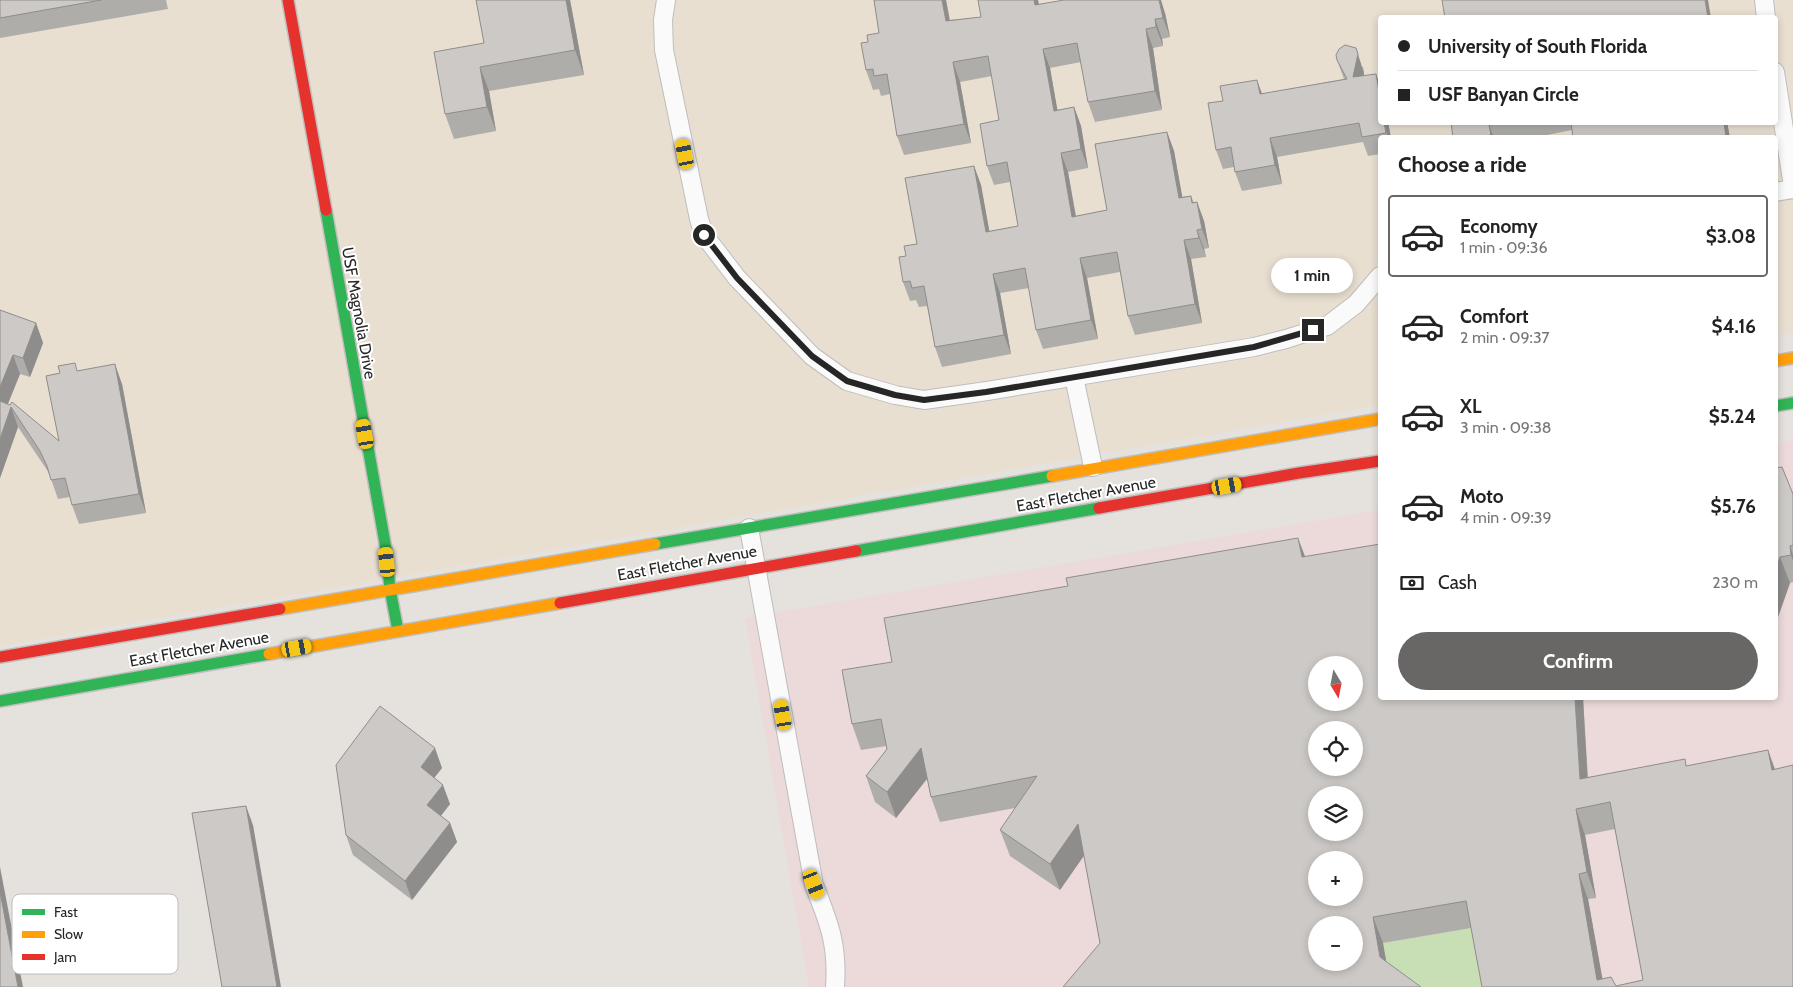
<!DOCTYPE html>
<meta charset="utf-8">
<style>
body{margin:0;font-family:Cabin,sans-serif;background:#f2f2f2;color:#222;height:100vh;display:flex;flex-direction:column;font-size:19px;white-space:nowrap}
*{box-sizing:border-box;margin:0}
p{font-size:16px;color:#767676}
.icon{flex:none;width:28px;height:28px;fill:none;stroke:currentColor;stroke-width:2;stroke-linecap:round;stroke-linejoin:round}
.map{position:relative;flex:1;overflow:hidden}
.sheet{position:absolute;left:1378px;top:135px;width:400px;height:565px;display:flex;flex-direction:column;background:#fff;border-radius:5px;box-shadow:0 2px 8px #0003}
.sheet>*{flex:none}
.hud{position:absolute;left:1378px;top:15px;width:400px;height:110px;border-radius:5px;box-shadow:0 2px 8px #0003;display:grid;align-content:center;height:110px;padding:0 20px;background:#fff}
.needle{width:32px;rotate:170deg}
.tools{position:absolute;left:1308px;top:656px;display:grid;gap:10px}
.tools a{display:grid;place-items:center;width:55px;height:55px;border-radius:50%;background:#fff;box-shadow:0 2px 8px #0003;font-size:25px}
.end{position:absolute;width:22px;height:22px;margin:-11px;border:6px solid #262626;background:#fff;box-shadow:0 0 0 2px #fff}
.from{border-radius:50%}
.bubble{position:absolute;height:35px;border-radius:18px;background:#fff;box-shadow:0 2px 8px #0003;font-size:16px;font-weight:800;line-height:35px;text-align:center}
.car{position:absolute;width:15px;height:30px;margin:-15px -8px;border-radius:6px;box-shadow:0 0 4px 1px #0007;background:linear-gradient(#f5c518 24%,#345 0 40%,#f5c518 0 76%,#345 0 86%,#f5c518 0)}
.hud b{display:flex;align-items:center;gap:18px;height:48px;font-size:19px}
.hud b+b{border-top:1px solid #e0e0e0}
.hud i{width:12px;height:12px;background:#222}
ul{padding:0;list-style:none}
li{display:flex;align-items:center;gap:15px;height:82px;margin:0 10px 8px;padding:0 10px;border:2px solid transparent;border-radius:5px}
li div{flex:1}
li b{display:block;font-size:19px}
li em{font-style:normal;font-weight:800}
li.current{border-color:#696766}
li>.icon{width:45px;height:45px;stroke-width:1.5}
h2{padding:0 20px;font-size:22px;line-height:60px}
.pay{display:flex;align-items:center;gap:12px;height:55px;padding:0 20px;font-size:19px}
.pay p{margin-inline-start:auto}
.primary-button{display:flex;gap:10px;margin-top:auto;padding:10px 20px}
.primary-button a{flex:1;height:58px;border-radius:30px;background:#696766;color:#fff;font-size:20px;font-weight:800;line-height:58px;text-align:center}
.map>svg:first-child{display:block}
.education{fill:#e8dfd1;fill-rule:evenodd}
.medical{fill:#ebdad9;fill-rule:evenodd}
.green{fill:#c8dfb6}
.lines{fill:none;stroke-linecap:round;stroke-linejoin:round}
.street-casing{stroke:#bfbdbd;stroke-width:20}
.fast-casing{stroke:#bfbdbd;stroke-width:14}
.slow-casing{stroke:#bfbdbd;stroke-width:14}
.jam-casing{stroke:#bfbdbd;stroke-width:14}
.street{stroke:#fbfafa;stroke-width:18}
.fast{stroke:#30b455;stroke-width:11}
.slow{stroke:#ff9f0a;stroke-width:11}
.jam{stroke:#e5322d;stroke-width:11}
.wall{fill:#afadaa;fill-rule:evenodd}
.shaded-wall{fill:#8f8d8b}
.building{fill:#ccc9c6;stroke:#8f8d8b;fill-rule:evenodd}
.route{stroke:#262626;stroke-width:6}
.labels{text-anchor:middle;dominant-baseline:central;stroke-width:4;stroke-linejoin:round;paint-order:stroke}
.street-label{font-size:16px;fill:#262626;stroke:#fff}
.key{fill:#fff;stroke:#bebebe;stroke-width:1}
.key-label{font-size:14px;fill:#262626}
</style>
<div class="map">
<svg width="1793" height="987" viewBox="0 0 1793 987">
<rect width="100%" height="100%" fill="#e5e1dc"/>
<!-- education -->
<path class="education" d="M0 0H1793V332L1775 336V138H1380V405L0 646ZM1380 18H1775V122H1380Z"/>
<!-- medical -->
<path class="medical" d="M1793 440V987H809L745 618 1380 510V698H1775V443ZM1316 665H1354V702H1316ZM1316 730H1354V768H1316ZM1316 795H1354V832H1316ZM1316 860H1354V898H1316ZM1316 925H1354V962H1316Z"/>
<!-- green -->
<polygon class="green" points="1463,864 1486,987 1395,987 1390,983 1383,943 1452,931"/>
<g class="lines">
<!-- street casing -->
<g class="street-casing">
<g id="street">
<polyline points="666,0 663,20 664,50 699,219 704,235 737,278 812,356 847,381 895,395 924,400 987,391 1254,347 1286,339 1327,326 1356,304 1380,276"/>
<polyline points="1764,0 1766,18"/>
<polyline points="1775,72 1793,186"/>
<polyline points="1775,192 1793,189"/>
<polyline points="1074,377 1093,467"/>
<path d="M749 528 814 885C829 923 838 944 835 987"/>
</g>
</g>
<!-- fast casing -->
<g class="fast-casing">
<g id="fast">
<polyline points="326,210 386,549 390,589 398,631"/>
<polyline points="1775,406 1793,403"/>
<polyline points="655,544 1052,476"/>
<polyline points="856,551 1099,508"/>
<polyline points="0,701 269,654"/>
</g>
</g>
<!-- slow casing -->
<g class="slow-casing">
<g id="slow">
<polyline points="1775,361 1793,358"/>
<polyline points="1052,476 1380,419"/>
<polyline points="280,609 655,544"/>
<polyline points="269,654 560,603"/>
</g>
</g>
<!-- jam casing -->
<g class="jam-casing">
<g id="jam">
<polyline points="288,0 326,210"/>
<polyline points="1099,508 1299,473 1380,461"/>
<polyline points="560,603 856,551"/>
<polyline points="0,657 280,609"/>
</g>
</g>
<!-- street -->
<use href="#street" class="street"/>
<!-- fast -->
<use href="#fast" class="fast"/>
<!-- slow -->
<use href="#slow" class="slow"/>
<!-- jam -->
<use href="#jam" class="jam"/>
</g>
<!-- wall -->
<g class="wall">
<polygon points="0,0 166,0 168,9 0,38"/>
<polygon points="476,0 570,0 584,75 489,91 496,131 454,139 445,114 484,43"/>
<polygon points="874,0 946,0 950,20 981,17 978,0 1038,0 1039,4 1165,13 1170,37 1162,39 1163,46 1153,48 1162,110 1095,122 1088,102 1081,62 1050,68 1057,110 1074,107 1081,126 1088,168 1068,172 1076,216 1107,210 1167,132 1174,151 1182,197 1191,196 1194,203 1197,202 1204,221 1209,248 1204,249 1206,257 1191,259 1202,323 1135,335 1128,316 1120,272 1087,278 1098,339 1043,349 1036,330 1029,288 1000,293 1011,354 942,367 935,347 927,306 919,307 916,300 910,301 903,282 906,256 917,244 974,166 981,185 989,231 1018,226 1010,182 994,185 987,166 999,120 992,76 960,82 971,143 904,155 897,136 890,94 881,96 879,89 873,90 866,70 868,42 879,33"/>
<polygon points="1337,60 1363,67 1364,73 1364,76 1388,122 1391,138 1380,138 1380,154 1368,156 1363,142 1277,157 1282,184 1242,191 1235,172 1234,167 1223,169 1216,150 1262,94 1344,79"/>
<polygon points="1451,122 1727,122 1730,138 1573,138 1572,130 1532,138 1453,138"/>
<polygon points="0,310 36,323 43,343 30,377 20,374 8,404 59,441 78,371 122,384 146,513 79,524 72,505 70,497 58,499 50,476 47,470 18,427 0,478"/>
<polygon points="1775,468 1793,494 1793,582 1790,583 1778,617 1775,615"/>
<path d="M1305 557 1380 698H1583L1588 777 1687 766 1768 750 1775 769 1793 987H1482L1471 928 1383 943 1386 961 1100 943 1084 855 1060 890 1010 856 1000 830 1015 808 940 822 931 797 927 778 896 818 875 802 866 776 887 749 886 746 861 750 852 724 892 662ZM1615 829 1643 980 1616 986 1602 979 1588 899 1596 898 1585 835Z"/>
<polygon points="442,768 434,778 450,804 440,816 450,823 457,842 412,900 353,855 346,835"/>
</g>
<!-- shaded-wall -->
<g class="shaded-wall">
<polygon points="566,0 570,0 584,75 575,50"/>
<polygon points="942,0 946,0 953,40 946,21"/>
<polygon points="1034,0 1038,0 1042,24 1035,5"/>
<polygon points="1159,0 1161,0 1165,13 1170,37 1163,18"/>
<polygon points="1705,0 1708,0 1711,18 1708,18"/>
<polygon points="1155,19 1162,39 1163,46 1156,27"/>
<polygon points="1146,29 1153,48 1162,110 1155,91"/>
<polygon points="1356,48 1364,73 1360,97 1353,77"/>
<polygon points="1043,49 1050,68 1061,130 1054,111"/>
<polygon points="953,62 960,82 971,143 964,124"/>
<polygon points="480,67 489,91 496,131 487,107"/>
<polygon points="1376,74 1380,85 1380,97"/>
<polygon points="1257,80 1264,99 1260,94"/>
<polygon points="1074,107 1081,126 1088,168 1081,149"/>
<polygon points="1384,122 1388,122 1391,138 1388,138"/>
<polygon points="1724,122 1727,122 1730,138 1726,138"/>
<polygon points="1489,125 1494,138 1492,138 1491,135"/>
<polygon points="1167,132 1174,151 1186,217 1179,198"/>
<polygon points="1270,138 1277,157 1282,184 1275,165"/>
<polygon points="1061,153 1068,172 1079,236 1072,217"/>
<polygon points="974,166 981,185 993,251 986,232"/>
<polygon points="1197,202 1204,221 1209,248 1202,229"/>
<polygon points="1197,230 1204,249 1206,257 1199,238"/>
<polygon points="1184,240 1191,259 1202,323 1195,304"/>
<polygon points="1080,258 1087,278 1098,339 1091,320"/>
<polygon points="993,274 1000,293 1011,354 1004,335"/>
<polygon points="36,323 43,343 30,377 23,358"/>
<polygon points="13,355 20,374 2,418 0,412 0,387"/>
<polygon points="115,364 122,384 146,513 139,494"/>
<polygon points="11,407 18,427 0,478 0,439"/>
<polygon points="1298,538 1308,564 1302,557"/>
<polygon points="1790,546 1793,555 1793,561 1791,555"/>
<polygon points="1780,557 1790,583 1778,617 1775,608 1775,573"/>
<polygon points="1575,698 1583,698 1589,805 1580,779"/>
<polygon points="435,748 442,768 427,787 421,767"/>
<polygon points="921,748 931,774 896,818 887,792"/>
<polygon points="1768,750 1777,776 1772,770"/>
<polygon points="443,785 450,804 434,825 427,805"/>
<polygon points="246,806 253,825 281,987 277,987"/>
<polygon points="1576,809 1585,835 1596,898 1587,872"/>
<polygon points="450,823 457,842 412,900 405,881"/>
<polygon points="1078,824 1088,850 1060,890 1050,864"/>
<polygon points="0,867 23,987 18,987 0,892"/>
<polygon points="1579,874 1588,899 1604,987 1597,980"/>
<polygon points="1373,917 1383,943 1390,983 1380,957"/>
</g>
<!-- building -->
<g class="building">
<polygon points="0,0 101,0 0,18"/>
<polygon points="476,0 566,0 575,50 480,67 487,107 445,114 434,52 484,43"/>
<polygon points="874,0 942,0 946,21 981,17 978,0 1034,0 1035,5 1064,0 1159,0 1163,18 1155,19 1156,27 1146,29 1155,91 1088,102 1077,43 1043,49 1054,111 1074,107 1081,149 1061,153 1072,217 1107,210 1095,144 1167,132 1179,198 1191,196 1192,203 1197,202 1202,229 1197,230 1199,238 1184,240 1195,304 1128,316 1117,252 1080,258 1091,320 1036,330 1025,268 993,274 1004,335 935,347 924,286 912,288 910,281 903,282 899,257 906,256 904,246 917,244 905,178 974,166 986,232 1018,226 1007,162 987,166 980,124 999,120 988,56 953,62 964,124 897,136 887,74 874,76 873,69 866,70 861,43 868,42 867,35 879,33"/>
<polygon points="1442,0 1705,0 1708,18 1445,18"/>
<polygon points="1345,45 1356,48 1358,54 1353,77 1376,74 1380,97 1380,122 1384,122 1386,133 1362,137 1359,123 1270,138 1275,165 1235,172 1231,147 1216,150 1208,103 1223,101 1220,86 1257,80 1260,94 1347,79 1337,60 1336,55 1339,49"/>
<polygon points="1451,122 1502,122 1489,125 1491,135 1475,138 1453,138"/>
<polygon points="1571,122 1724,122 1726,138 1573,138"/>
<polygon points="0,310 36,323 23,358 13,355 0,387"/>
<polygon points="75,363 77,371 115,364 139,494 72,505 65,478 51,480 47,466 40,451 11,407 0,439 0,401 10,405 12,402 59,441 46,376 60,373 58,366"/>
<polygon points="1782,467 1793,494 1793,545 1790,546 1791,555 1780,557 1775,573 1775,468"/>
<path d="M1298 538 1302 557 1380 544V698H1575L1580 779 1685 759 1686 766 1768 750 1772 770 1793 765V987H1482L1466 901 1373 917 1380 957 1421 987H1063L1100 943 1078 824 1050 864 1000 830 1037 776 931 797 921 748 887 792 866 776 887 749 881 719 852 724 842 670 892 662 884 618 1068 586 1066 578ZM1316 665H1354V702H1316ZM1316 730H1354V768H1316ZM1316 795H1354V832H1316ZM1610 802 1643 980 1616 986 1611 977 1597 980 1579 874 1587 872 1576 809ZM1316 860H1354V898H1316ZM1316 925H1354V962H1316Z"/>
<polygon points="380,706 435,748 421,767 443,785 427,805 450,823 405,881 346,835 336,765"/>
<polygon points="246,806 277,987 222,987 192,813"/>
<polygon points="0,892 18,987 0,987"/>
</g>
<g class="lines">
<!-- route -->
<polyline class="route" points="704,235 737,278 812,356 847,381 895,395 924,400 986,392 1254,347 1313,330"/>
</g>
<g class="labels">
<!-- street labels -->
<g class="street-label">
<text transform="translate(359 313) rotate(80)">USF Magnolia Drive</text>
<text transform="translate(1086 494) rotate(-10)">East Fletcher Avenue</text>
<text transform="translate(687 563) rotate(-10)">East Fletcher Avenue</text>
<text transform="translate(199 649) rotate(-10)">East Fletcher Avenue</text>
</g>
</g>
<!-- legend -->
<rect x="12" y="894" width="166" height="80" rx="8" class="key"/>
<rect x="22" y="909" width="23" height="6" fill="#30b455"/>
<rect x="22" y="931" width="23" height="7" fill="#ff9f0a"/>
<rect x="22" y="954" width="23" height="6" fill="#e5322d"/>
<g class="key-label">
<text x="54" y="917">Fast</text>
<text x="54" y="939">Slow</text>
<text x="54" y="962">Jam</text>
</g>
</svg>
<div class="tools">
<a><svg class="needle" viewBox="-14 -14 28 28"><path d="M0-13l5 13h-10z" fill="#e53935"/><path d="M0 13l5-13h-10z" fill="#767676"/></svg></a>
<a><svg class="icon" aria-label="locate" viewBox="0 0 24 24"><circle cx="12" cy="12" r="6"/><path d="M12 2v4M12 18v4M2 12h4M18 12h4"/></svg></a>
<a><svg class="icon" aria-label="layers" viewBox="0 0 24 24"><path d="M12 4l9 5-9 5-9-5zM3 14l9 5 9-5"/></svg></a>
<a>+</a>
<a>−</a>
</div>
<i class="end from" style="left:704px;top:235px"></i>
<i class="end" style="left:1313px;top:330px"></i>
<div class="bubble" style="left:1271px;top:258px;width:82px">1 min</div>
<i class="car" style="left:685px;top:154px;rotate:349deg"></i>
<i class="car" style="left:365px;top:434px;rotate:350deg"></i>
<i class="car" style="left:1227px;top:486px;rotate:80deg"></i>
<i class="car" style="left:387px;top:562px;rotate:354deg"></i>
<i class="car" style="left:297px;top:648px;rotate:80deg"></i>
<i class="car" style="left:783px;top:715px;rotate:350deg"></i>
<i class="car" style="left:814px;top:884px;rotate:158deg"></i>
<div class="hud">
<b><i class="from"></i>University of South Florida</b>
<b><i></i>USF Banyan Circle</b>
</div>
<section class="sheet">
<h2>Choose a ride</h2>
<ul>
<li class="current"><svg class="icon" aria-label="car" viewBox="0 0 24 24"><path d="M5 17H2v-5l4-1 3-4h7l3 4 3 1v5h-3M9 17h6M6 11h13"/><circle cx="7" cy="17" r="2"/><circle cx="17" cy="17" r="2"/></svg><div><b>Economy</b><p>1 min · 09:36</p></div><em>$3.08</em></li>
<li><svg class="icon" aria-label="car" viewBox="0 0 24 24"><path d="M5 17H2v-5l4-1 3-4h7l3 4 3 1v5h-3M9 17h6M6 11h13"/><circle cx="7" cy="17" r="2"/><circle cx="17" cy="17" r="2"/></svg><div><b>Comfort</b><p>2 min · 09:37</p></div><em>$4.16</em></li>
<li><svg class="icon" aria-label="car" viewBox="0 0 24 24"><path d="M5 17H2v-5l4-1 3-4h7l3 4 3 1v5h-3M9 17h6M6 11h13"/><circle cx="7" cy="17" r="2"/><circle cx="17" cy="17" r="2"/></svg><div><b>XL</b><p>3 min · 09:38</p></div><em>$5.24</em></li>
<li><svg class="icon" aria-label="car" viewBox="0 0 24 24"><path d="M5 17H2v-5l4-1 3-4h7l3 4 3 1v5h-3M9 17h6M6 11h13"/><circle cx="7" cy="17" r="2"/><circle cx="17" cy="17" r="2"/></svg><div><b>Moto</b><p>4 min · 09:39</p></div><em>$5.76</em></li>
</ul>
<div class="pay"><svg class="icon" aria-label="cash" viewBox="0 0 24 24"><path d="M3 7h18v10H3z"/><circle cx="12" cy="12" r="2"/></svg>Cash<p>230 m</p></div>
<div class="primary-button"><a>Confirm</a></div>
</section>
</div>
